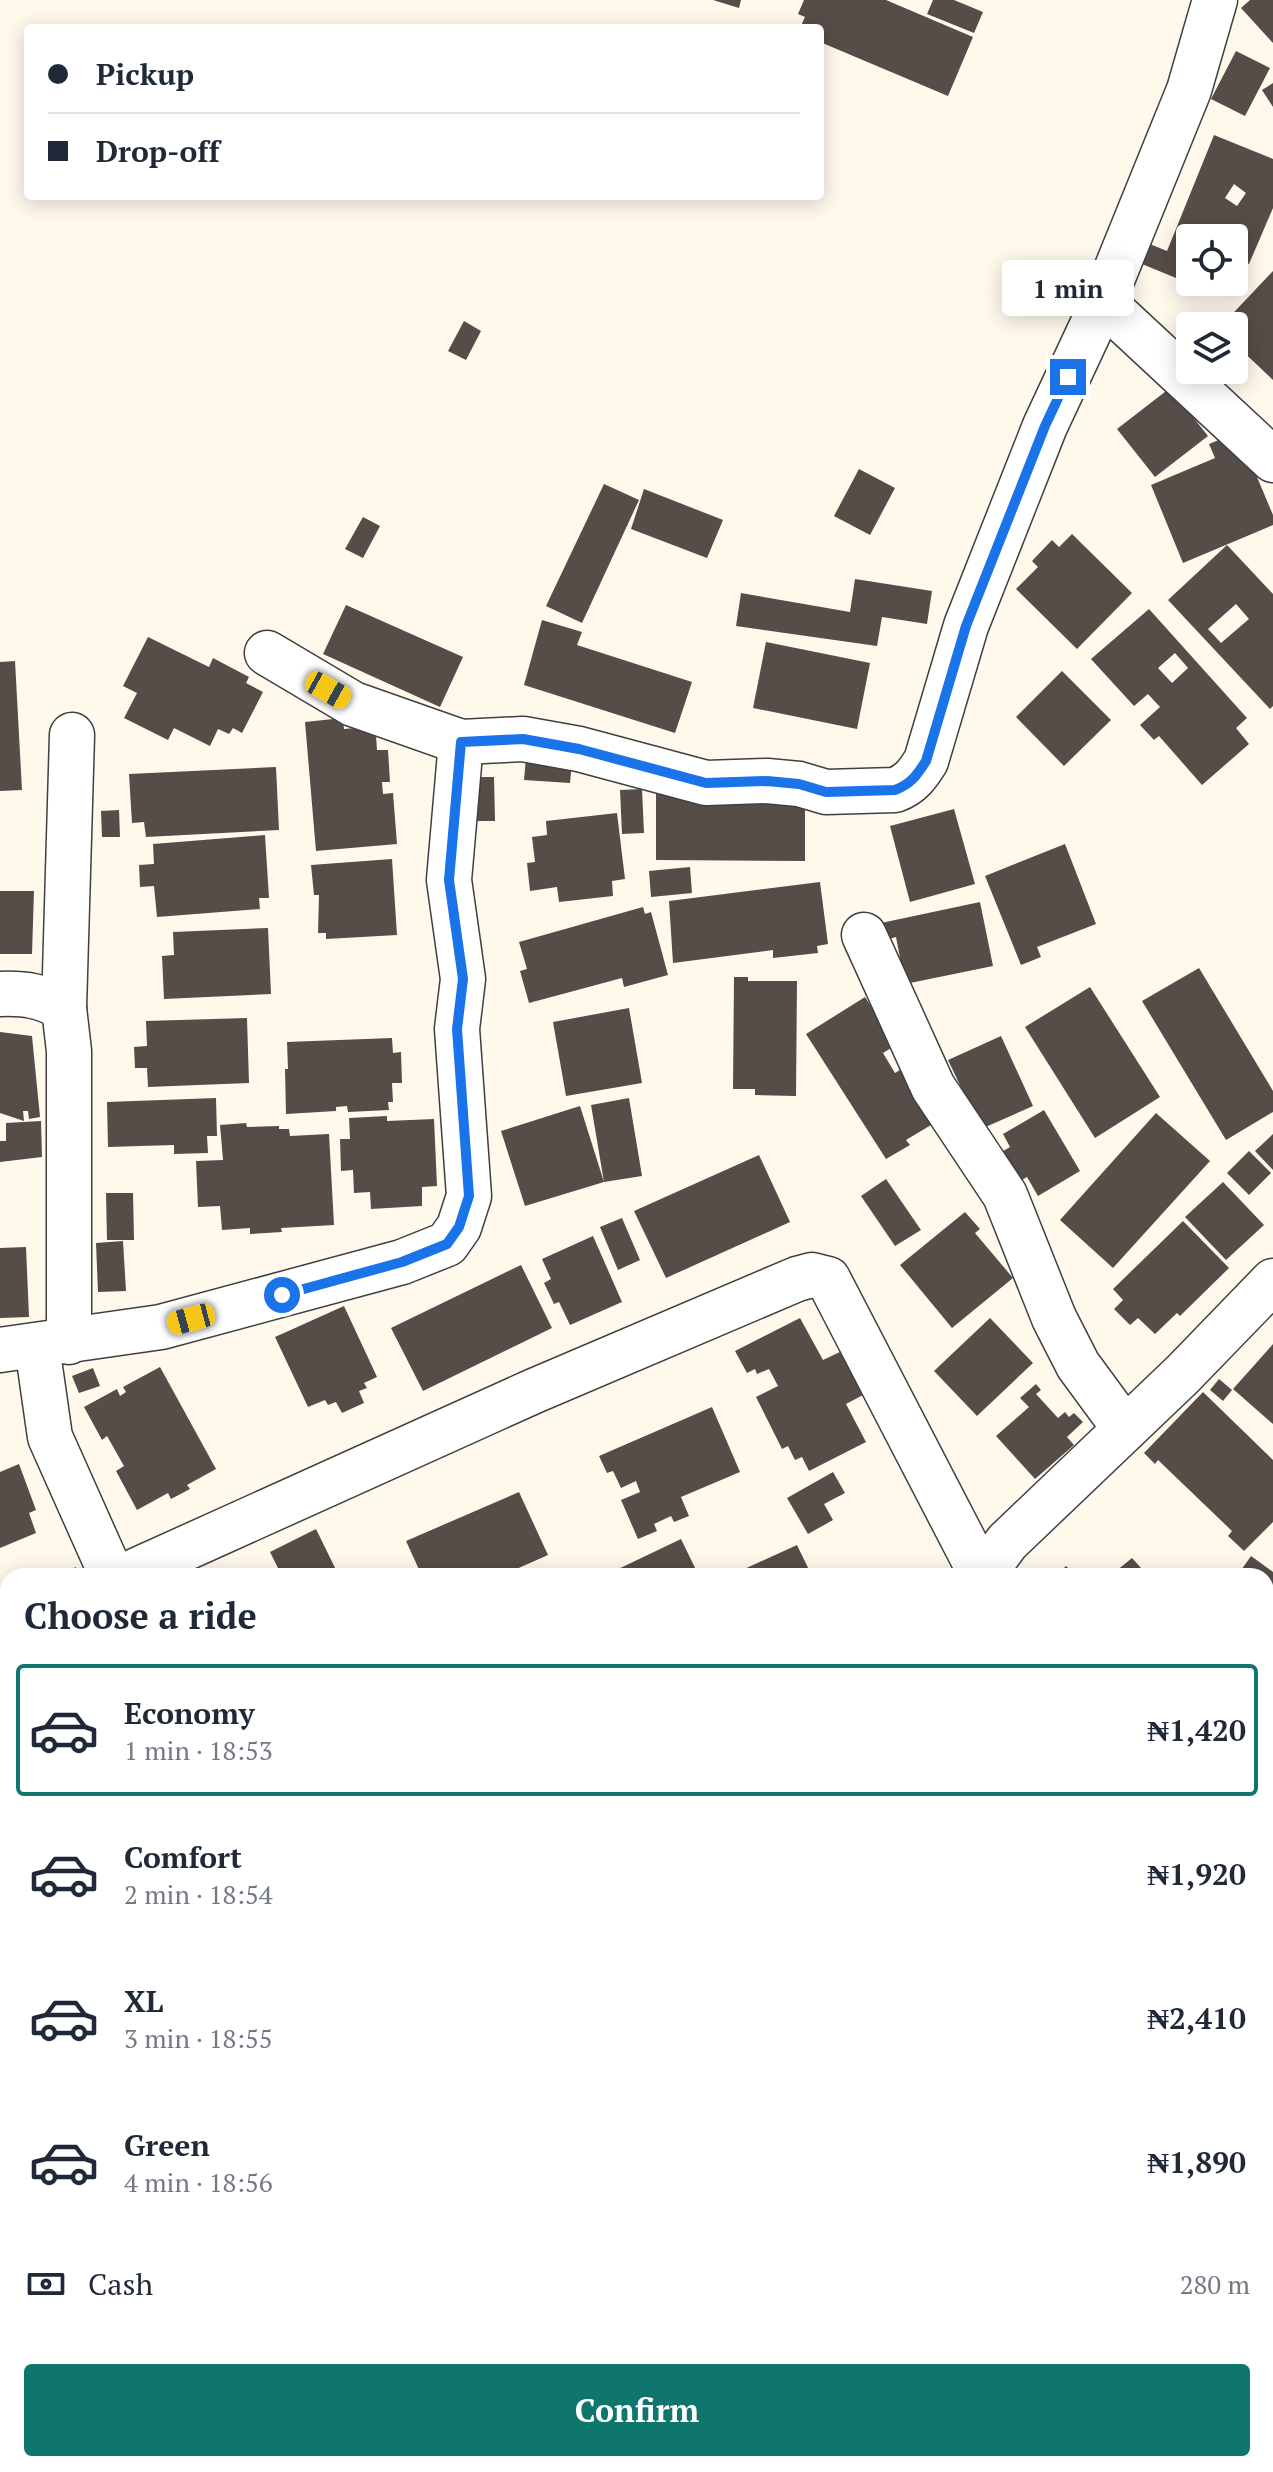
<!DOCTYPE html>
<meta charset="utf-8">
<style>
body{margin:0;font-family:"PT Serif",serif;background:#f2f2f3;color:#1f2937;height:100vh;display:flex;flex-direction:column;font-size:30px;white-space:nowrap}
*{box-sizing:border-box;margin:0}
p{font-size:26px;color:#747a83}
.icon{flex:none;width:44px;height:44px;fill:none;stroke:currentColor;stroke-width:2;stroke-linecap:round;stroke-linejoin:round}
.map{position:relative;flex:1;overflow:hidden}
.side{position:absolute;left:0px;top:1568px;width:1274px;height:904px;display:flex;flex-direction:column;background:#fff;border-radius:24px 24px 0 0;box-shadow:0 4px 20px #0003}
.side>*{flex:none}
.hud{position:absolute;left:24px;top:24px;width:800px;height:176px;border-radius:8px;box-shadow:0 4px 20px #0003;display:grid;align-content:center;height:176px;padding:0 24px;background:#fff}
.controls{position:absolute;left:1176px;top:224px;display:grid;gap:16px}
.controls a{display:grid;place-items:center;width:72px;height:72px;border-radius:8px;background:#fff;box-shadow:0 4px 20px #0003;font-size:40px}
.end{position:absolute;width:36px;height:36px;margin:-18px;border:10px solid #1a73e8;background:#fff;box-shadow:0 0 0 4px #fff}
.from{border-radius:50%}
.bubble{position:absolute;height:56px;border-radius:8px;background:#fff;box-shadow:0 4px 20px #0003;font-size:26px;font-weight:700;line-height:56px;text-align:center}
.car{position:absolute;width:24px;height:48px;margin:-24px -12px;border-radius:10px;box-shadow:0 0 6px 2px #0007;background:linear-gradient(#f5c518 24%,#345 0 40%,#f5c518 0 76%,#345 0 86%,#f5c518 0)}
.hud b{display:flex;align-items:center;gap:28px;height:76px;font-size:30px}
.hud b+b{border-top:2px solid #e0e1e3}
.hud i{width:20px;height:20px;background:#1f2937}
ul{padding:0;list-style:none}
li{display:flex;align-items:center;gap:24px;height:132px;margin:0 16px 12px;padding:0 8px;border:4px solid transparent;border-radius:8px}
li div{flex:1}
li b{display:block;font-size:30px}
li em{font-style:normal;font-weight:700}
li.current{border-color:#0f766e}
li>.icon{width:72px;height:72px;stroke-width:1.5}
h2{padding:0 24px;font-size:36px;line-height:96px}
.pay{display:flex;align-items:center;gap:20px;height:88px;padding:0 24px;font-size:30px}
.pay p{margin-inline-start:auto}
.primary-button{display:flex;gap:16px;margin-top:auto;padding:16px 24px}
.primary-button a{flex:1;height:92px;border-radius:8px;background:#0f766e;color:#fff;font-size:32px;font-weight:700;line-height:92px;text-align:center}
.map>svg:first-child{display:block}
.building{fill:#564c48;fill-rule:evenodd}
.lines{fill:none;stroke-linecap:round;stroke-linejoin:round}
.minor-casing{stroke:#404040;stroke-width:47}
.minor{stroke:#fff;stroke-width:44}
.route{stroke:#1a73e8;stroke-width:10}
</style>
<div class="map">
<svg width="1273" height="2472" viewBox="0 0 1273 2472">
<rect width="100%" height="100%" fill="#fff9ec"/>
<!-- building -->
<g class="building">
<polygon points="713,0 741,0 739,8"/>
<polygon points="804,0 886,0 973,37 948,96 820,42 820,28 800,28 805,17 798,14"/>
<polygon points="933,0 954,0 983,12 974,33 927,14"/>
<polygon points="1250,0 1273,0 1273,43 1241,8"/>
<polygon points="1236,51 1270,68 1245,116 1211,99"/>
<polygon points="1273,83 1273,107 1262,90"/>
<path d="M1214 135 1273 159V208L1249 264 1234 258V238H1190V282H1226L1220 296 1137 262 1145 242 1167 251ZM1234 184 1246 193 1237 206 1225 198Z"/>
<polygon points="1273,271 1273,380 1234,343 1234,326 1221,326"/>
<polygon points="464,321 481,331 466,360 448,351"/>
<polygon points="1170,388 1208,436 1155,477 1117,429"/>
<polygon points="1238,432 1273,515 1273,525 1183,563 1151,485 1215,458 1209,444"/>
<polygon points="859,469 895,488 870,535 834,516"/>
<polygon points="604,484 639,500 582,623 546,606"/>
<polygon points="644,489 723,520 707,558 631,529"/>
<polygon points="363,517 380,526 363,558 345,549"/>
<polygon points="1072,534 1132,593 1077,649 1016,589 1038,567 1032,561 1052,540 1059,547"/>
<path d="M1227 545 1273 594V706L1270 709 1168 600ZM1236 604 1249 619 1221 643 1208 629Z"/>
<polygon points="855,579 932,591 927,624 882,617 877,646 736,626 741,593 850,612"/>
<polygon points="346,605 463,657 440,707 323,654"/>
<path d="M1149 609 1247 718 1236 728 1249 744 1202 785 1159 736 1154 740 1140 725 1160 707 1148 694 1134 706 1091 659ZM1175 653 1188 668 1172 683 1158 668Z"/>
<polygon points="542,620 582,632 577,645 692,682 675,733 524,685"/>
<polygon points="148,637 209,667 213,658 249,677 246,683 263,692 242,733 233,728 229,734 218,729 210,746 174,728 168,740 124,718 137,693 123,686"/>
<polygon points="766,642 870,663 857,729 753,708"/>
<polygon points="15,661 22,790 0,791 0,662"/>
<polygon points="1062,671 1111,720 1064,766 1016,717"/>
<polygon points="343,718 344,729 355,728 355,722 375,721 377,750 388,750 390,782 382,782 383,794 393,793 397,844 316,851 305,722"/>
<polygon points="526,758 572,761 570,783 524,780"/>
<polygon points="276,767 279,830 146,837 144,822 132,823 129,774"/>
<polygon points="470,777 494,777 495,821 472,821"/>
<polygon points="642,789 644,833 622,834 620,790"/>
<polygon points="656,790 805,791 805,861 656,860"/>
<polygon points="954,809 975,884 910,902 890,826"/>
<polygon points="119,810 120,837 102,837 101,811"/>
<polygon points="617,813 625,879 612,881 613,896 559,902 557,887 530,891 527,863 535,862 532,837 547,835 546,821"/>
<polygon points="265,835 269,898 259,898 260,909 157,917 154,886 140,887 139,865 154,864 153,844"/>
<polygon points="1065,844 1096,924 1037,947 1041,957 1021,965 985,876"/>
<polygon points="392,859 397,935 326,939 326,933 318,933 319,895 314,895 311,865"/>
<polygon points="690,867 692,893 651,897 649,871"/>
<polygon points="820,882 828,944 817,946 818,953 773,958 773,950 673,963 669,901"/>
<polygon points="0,891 34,891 32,954 0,954"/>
<polygon points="980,902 993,966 905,984 896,937 889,939 881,923"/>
<polygon points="643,907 645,914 651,912 668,975 624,987 622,978 529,1003 520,971 527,969 519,942"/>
<polygon points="268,928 271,994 164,999 162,956 174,955 173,932"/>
<polygon points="1199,968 1273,1091 1273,1112 1226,1140 1142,1001"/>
<polygon points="734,977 748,977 748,981 797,981 796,1096 755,1095 755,1089 733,1089"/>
<polygon points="1090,987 1160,1097 1095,1138 1025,1027"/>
<polygon points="865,997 896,1045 883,1053 895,1073 906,1066 941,1119 906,1140 910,1145 886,1159 806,1034"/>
<polygon points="629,1008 642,1083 566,1096 553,1022"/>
<polygon points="247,1018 249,1083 148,1087 147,1068 135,1068 134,1047 147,1046 146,1021"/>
<polygon points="0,1032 32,1036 40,1117 29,1119 28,1111 23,1111 24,1121 0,1113"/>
<polygon points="1001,1036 1033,1106 981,1129 948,1060"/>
<polygon points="392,1038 393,1053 401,1052 402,1083 392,1083 393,1102 388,1102 389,1110 348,1112 347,1106 336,1107 336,1111 286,1114 285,1069 288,1069 287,1042"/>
<polygon points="216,1098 217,1136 207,1136 208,1153 174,1154 174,1145 108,1147 107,1102"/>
<polygon points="629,1098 642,1176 604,1182 525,1206 501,1131 580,1106 604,1182 591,1105"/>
<polygon points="1044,1110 1080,1171 1038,1196 1027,1177 1020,1181 1003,1151 1010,1147 1003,1134"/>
<polygon points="1156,1113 1210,1161 1113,1268 1060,1220"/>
<polygon points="387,1116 387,1121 434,1119 437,1186 422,1187 422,1206 371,1209 370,1192 354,1193 353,1170 341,1171 340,1139 350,1139 349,1118"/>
<polygon points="41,1121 42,1157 0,1162 0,1141 6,1141 6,1123"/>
<polygon points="246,1123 247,1127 279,1126 279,1129 289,1129 290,1136 329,1134 334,1225 281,1228 282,1232 250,1234 250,1228 222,1230 220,1206 198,1207 196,1161 223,1160 220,1125"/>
<polygon points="1273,1134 1273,1170 1255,1151"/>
<polygon points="1249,1151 1271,1173 1249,1195 1227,1173"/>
<polygon points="759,1155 790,1222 666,1278 634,1211"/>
<polygon points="886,1179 921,1230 895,1246 861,1196"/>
<polygon points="1223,1182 1264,1225 1226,1260 1185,1217"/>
<polygon points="106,1193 133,1193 134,1240 107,1240"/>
<polygon points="965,1212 980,1229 975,1233 1013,1278 952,1328 900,1265"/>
<polygon points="622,1218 640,1260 618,1270 600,1227"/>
<polygon points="1183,1221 1229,1268 1180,1316 1177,1313 1155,1334 1138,1318 1130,1325 1114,1309 1123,1300 1113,1289"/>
<polygon points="593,1236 622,1302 570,1325 559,1302 554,1304 544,1283 551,1279 542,1259"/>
<polygon points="123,1241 126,1291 98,1292 96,1243"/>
<polygon points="26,1247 29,1317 0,1318 0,1248"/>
<polygon points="521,1265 552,1328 423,1391 391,1328"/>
<polygon points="344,1306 377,1377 364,1383 367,1388 359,1391 364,1403 342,1413 336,1402 328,1405 325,1400 308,1407 275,1337"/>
<polygon points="800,1318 823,1360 840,1352 863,1395 846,1404 866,1442 809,1471 802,1457 795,1460 788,1446 782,1449 756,1397 778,1386 769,1369 757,1374 755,1369 747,1373 735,1351"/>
<polygon points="990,1318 1033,1363 977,1416 934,1371"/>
<polygon points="1273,1344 1273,1424 1233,1389"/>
<polygon points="160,1367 216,1469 187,1485 190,1489 171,1499 168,1493 137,1510 116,1471 124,1466 107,1436 102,1440 84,1407 117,1389 120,1396 126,1392 123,1387"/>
<polygon points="93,1368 100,1386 79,1393 72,1376"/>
<polygon points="1219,1379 1232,1390 1223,1401 1210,1390"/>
<polygon points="1036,1384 1041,1390 1036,1394 1058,1418 1065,1412 1069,1417 1074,1413 1083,1422 1067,1437 1074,1445 1035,1479 996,1436 1029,1407 1020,1398"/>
<polygon points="1203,1392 1273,1460 1273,1522 1244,1551 1228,1536 1232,1531 1158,1460 1155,1464 1144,1453"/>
<polygon points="712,1407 740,1472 681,1497 689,1516 674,1522 671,1516 654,1524 657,1531 638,1539 621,1500 640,1492 636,1481 621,1488 613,1471 607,1473 599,1456"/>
<polygon points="19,1464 36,1510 29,1513 36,1533 0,1548 0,1472"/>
<polygon points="833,1472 845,1493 824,1504 833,1520 808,1534 787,1498"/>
<polygon points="519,1492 548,1555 501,1576 422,1576 406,1541"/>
<polygon points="316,1529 339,1576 282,1576 270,1552"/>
<polygon points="681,1539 698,1574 694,1576 614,1576 612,1572"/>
<polygon points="797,1545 812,1576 729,1576"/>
<polygon points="1251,1556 1273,1572 1273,1623 1266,1618 1266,1576 1237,1576"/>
<polygon points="1132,1558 1141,1568 1132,1576 1110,1576"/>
<polygon points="1066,1566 1076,1576 1056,1576"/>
<polygon points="76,1567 80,1576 58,1576"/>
<polygon points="270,1569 274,1576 256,1576"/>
<polygon points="1266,1725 1273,1731 1273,1747 1266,1754"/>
<polygon points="0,1824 8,1843 8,1888 0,1891"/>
<polygon points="1266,1834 1273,1839 1273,1924 1266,1919"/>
<polygon points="8,1917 8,1996 0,1979 0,1921"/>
<polygon points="1272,2293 1273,2295 1273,2398 1266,2387 1266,2297"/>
<polygon points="193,2464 213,2464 220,2472 184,2472"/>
<polygon points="709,2464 821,2464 812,2472 706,2472 703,2469"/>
<polygon points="1075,2464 1157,2464 1162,2472 1080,2472"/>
<polygon points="1184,2464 1249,2464 1236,2472 1189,2472"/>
</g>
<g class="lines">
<!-- minor casing -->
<g class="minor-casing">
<g id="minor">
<polyline points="1103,302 1273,460"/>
<path d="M267 653 353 704 461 742 523 739 579 749 706 783 767 781 799 784 826 792 895 790C911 784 917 775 926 761L966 626 1045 426 1103 302 1189 90 1215 0"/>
<polyline points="864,935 933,1087 1005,1195 1054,1318 1078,1365 1125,1429"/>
<path d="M0 994C26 993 42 996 64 1008L69 1051V1342"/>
<polyline points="64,1008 72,735"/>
<polyline points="37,1346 50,1437 112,1576"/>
<polyline points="0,1350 161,1327 402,1262 447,1244 459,1227 469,1196 457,1029 463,979 449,880 461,742"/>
<polyline points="124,1576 534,1391 797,1279 812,1275 828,1279 982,1576"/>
<polyline points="982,1576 1007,1542 1183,1374 1273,1281"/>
<polyline points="1266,1652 1273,1656"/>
<polyline points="1266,2045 1273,2039"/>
<polyline points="0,2080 8,2077"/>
<polyline points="0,2351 8,2344"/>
<polyline points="1011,2464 1016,2472"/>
<polyline points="626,2472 637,2464"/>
</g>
</g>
<!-- minor -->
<use href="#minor" class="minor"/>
</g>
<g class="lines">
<!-- route -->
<path class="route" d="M282 1295 402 1262 447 1244 459 1227 469 1196 457 1029 463 979 449 880 461 742 523 739 579 749 706 783 767 781 799 784 826 792 895 790C911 784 917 775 926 761L966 626 1045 426 1068 377"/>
</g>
</svg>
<div class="controls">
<a><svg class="icon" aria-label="locate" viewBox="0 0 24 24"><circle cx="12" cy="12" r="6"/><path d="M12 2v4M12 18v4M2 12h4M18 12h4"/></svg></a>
<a><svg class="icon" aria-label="layers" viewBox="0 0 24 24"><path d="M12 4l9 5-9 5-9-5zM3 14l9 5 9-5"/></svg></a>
</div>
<i class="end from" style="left:282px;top:1295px"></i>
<i class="end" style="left:1068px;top:377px"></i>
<div class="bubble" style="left:1002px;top:260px;width:132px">1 min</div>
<i class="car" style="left:328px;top:690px;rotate:119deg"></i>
<i class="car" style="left:191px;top:1319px;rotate:255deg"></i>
<div class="hud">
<b><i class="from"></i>Pickup</b>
<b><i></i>Drop-off</b>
</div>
<section class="side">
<h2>Choose a ride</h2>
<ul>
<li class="current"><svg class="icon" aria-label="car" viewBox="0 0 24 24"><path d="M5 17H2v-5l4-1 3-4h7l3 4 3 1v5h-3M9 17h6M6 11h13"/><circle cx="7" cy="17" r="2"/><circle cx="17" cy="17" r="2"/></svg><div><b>Economy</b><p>1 min · 18:53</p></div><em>₦1,420</em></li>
<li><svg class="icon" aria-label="car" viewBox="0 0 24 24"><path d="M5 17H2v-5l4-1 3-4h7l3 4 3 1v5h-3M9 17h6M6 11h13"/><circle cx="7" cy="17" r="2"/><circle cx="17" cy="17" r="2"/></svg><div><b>Comfort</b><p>2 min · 18:54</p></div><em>₦1,920</em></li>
<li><svg class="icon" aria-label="car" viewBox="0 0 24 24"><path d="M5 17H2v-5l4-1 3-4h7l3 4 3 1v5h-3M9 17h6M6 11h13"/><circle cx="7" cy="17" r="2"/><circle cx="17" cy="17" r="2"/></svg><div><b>XL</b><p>3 min · 18:55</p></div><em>₦2,410</em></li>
<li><svg class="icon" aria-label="car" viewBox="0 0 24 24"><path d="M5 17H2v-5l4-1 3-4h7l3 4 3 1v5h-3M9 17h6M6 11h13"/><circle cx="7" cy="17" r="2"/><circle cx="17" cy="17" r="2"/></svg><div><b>Green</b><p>4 min · 18:56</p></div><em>₦1,890</em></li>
</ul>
<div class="pay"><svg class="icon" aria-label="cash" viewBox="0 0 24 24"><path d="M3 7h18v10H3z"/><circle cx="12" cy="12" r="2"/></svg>Cash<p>280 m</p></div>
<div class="primary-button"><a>Confirm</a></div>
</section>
</div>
